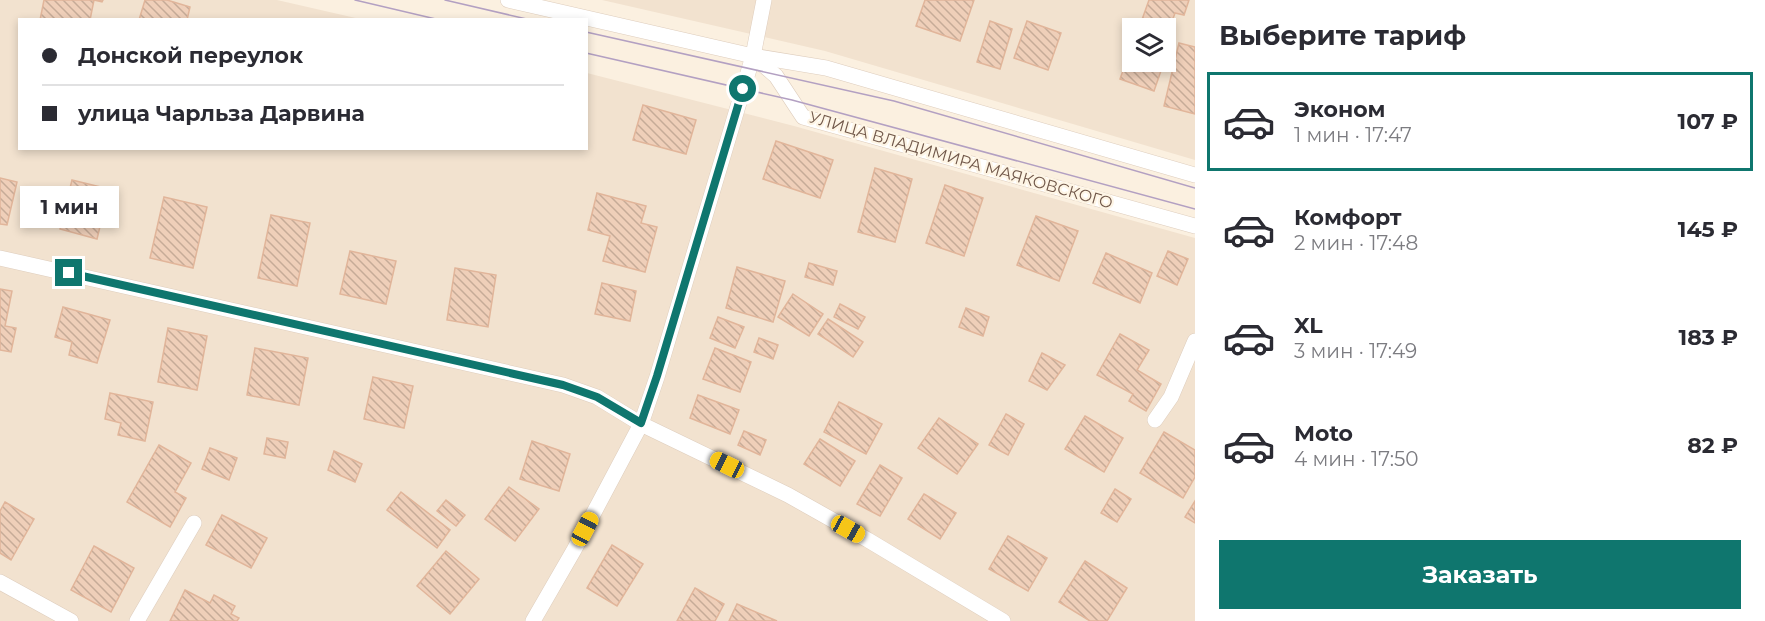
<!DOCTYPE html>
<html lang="ru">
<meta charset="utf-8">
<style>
body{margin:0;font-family:Montserrat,sans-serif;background:#f2f2f3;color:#2b2b33;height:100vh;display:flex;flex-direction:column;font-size:22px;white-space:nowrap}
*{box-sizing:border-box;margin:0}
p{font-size:20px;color:#7c7c81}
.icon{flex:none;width:33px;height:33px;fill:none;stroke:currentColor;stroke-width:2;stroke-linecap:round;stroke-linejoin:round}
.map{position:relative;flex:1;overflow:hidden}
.panel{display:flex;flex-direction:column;background:#fff;width:570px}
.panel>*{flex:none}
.banner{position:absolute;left:18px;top:18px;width:570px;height:132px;border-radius:0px;box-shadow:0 3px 9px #0003;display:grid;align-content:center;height:132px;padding:0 24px;background:#fff}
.buttons{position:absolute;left:1122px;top:18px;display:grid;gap:12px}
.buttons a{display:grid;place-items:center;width:54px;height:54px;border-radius:0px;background:#fff;box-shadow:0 3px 9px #0003;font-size:30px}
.end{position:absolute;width:27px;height:27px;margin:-14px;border:8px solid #0f766e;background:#fff;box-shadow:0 0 0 3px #fff}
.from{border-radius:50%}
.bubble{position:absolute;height:42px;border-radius:0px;background:#fff;box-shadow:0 3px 9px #0003;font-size:20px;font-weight:700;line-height:42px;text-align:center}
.car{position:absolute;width:18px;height:36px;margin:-18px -9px;border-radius:8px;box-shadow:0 0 4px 2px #0007;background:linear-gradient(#f5c518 24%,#345 0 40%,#f5c518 0 76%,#345 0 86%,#f5c518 0)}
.banner b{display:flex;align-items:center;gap:21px;height:57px;font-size:22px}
.banner b+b{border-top:2px solid #e1e1e2}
.banner i{width:15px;height:15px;background:#2b2b33}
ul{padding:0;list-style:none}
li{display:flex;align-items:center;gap:18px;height:99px;margin:0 12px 9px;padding:0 12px;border:3px solid transparent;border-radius:0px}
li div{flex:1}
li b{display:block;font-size:22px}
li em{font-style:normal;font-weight:700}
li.selected{border-color:#0f766e}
li>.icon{width:54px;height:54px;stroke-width:1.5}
h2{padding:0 24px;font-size:27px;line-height:72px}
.cta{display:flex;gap:12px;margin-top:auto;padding:12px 24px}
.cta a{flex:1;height:69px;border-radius:0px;background:#0f766e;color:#fff;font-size:24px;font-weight:700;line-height:69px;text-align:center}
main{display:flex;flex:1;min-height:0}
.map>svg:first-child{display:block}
.residential{fill:#f2e2cf;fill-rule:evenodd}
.building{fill:url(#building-back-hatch);stroke:#e1b59a;stroke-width:1.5}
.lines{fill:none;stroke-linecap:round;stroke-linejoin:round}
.lane-casing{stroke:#decdbd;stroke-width:16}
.lane{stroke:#fff;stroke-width:15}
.tram{stroke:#b3a0c2;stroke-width:1.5}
.route{stroke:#0f766e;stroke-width:8}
.labels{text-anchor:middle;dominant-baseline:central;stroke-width:4.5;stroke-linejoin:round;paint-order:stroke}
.street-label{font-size:16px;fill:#705749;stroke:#fef5e5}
</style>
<main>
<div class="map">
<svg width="1195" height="621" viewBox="0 0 1195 621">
<defs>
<pattern id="building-back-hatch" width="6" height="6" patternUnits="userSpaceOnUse" patternTransform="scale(1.5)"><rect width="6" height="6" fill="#efcfb9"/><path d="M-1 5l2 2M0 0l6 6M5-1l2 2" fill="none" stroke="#c6ab98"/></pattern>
</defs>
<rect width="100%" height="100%" fill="#fbf0e0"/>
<!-- residential -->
<g class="residential">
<polygon points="0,0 277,0 360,19 20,20 20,148 586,148 587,73 794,126 1195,238 1195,621 0,621"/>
<path d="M602 0H1195V160L825 51ZM1132 28H1166V62H1132Z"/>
</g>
<!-- building -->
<g class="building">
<polygon points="44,0 103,0 102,2 94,0 90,20 40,20"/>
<polygon points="145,0 167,0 190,7 187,20 139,20"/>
<polygon points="925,0 974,0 960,41 916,26"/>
<polygon points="1149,0 1189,0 1184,15 1175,13 1166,39 1166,28 1139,28"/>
<polygon points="990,21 1012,29 1000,69 977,62"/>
<polygon points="1027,21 1061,33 1048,70 1014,58"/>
<polygon points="1179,43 1195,47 1195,114 1164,106"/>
<polygon points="1132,45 1132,62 1164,62 1154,91 1120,79"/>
<polygon points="643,105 696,120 686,154 633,140"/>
<polygon points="776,141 833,160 820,198 763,179"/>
<polygon points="875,168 912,179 895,242 858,232"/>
<polygon points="0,178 17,182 7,225 0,224"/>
<polygon points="72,180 109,189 97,239 60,229"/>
<polygon points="945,185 983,198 964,256 926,243"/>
<polygon points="597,193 646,206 641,223 657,227 645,272 603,261 610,236 588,230"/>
<polygon points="164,197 207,207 193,268 150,258"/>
<polygon points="271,215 310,223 297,286 258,278"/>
<polygon points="1036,216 1078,231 1059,281 1017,265"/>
<polygon points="350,251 396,261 386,304 340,294"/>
<polygon points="1168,251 1188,259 1177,285 1157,276"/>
<polygon points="1106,253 1152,273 1140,303 1093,283"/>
<polygon points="809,263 837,271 833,285 805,277"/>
<polygon points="737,267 785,281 773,322 726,308"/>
<polygon points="455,268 496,275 488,327 447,320"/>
<polygon points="602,283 636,291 630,321 595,314"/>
<polygon points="0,289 12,291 5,326 16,328 11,352 0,350"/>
<polygon points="793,294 823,314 809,336 778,317"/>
<polygon points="840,304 865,317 858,329 834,317"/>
<polygon points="63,307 110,320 97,363 69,355 72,342 55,337"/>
<polygon points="966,308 989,317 983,336 959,327"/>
<polygon points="718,317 744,327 735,348 710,338"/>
<polygon points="828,319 863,342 853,357 818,334"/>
<polygon points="168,328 207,336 197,390 158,382"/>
<polygon points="1120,334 1149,350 1137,370 1161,384 1146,411 1129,401 1133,394 1097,375"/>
<polygon points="759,338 778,345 773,359 754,352"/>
<polygon points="255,348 308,358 299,405 247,395"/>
<polygon points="715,348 751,362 740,392 703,379"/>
<polygon points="1042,353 1065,365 1047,390 1029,381"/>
<polygon points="373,377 413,386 404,428 364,419"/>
<polygon points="110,393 153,402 145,441 118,435 121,423 105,419"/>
<polygon points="698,395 739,410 730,434 690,418"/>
<polygon points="839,402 882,424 866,454 824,432"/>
<polygon points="1006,414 1024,424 1008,455 989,445"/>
<polygon points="1085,416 1123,438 1104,472 1065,449"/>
<polygon points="939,418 978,444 957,474 918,448"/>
<polygon points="744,431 766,440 760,455 738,445"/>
<polygon points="1164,432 1195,450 1195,477 1183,498 1140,473"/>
<polygon points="267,438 288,442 285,458 264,454"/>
<polygon points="820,439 855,461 840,486 804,464"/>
<polygon points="532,441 570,454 559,491 520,479"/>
<polygon points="159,445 191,463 175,492 186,498 170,527 127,502"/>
<polygon points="210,448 237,458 229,480 202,469"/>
<polygon points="334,451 362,464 355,482 328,470"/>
<polygon points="880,465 902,478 880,516 857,504"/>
<polygon points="509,487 539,509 515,541 485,519"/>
<polygon points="1115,489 1131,499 1117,522 1101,513"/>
<polygon points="401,492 450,530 437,548 387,510"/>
<polygon points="924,494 956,513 940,539 908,519"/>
<polygon points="446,500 465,515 456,526 437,511"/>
<polygon points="1195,501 1195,523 1185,517"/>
<polygon points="5,502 34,519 11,560 0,553 0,511"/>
<polygon points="222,515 267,538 251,568 206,545"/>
<polygon points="1008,536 1047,558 1028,591 989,569"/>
<polygon points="612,545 643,564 617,606 587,588"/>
<polygon points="94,546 134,568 111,612 71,590"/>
<polygon points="446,551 479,579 450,614 417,586"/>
<polygon points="1085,561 1127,588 1107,621 1090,621 1059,602"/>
<polygon points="695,588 724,604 715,621 677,621"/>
<polygon points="185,590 210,603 214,595 235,606 231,614 239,618 237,621 170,621"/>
<polygon points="737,604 777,621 729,621"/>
</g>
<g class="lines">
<!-- lane casing -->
<g class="lane-casing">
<g id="lane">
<polyline points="508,0 753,56 776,76 803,117 1195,226"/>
<polyline points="753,56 826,68 1195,175"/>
<polyline points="0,258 563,385 597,397 641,424 788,495 868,540 1003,621"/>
<polyline points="1155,420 1171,397 1195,341"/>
<polyline points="0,582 71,621"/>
<polyline points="137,621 194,523"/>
<polyline points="533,621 574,550 641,424 657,377 753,56 764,0"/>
</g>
</g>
<!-- lane -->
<use href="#lane" class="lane"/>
<!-- tram -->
<g class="tram">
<polyline points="355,0 440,20"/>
<polyline points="445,0 531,20"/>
<polyline points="586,32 894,101 1195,188"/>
<polyline points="586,53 792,100 1195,209"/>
</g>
</g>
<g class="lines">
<!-- route -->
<polyline class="route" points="69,273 563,385 597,397 641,423 657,376 743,89"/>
</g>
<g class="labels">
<!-- street labels -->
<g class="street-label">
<text transform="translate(961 160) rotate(16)">УЛИЦА ВЛАДИМИРА МАЯКОВСКОГО</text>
</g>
</g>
</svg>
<div class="buttons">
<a><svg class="icon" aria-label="layers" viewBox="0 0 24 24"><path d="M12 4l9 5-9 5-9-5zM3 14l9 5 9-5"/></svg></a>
</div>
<i class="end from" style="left:743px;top:89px"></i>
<i class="end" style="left:69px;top:273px"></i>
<div class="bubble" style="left:20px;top:186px;width:99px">1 мин</div>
<i class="car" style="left:727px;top:465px;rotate:296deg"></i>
<i class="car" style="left:585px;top:529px;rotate:28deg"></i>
<i class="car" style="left:848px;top:529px;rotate:119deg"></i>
<div class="banner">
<b><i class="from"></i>Донской переулок</b>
<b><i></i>улица Чарльза Дарвина</b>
</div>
</div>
<section class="panel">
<h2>Выберите тариф</h2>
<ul>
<li class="selected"><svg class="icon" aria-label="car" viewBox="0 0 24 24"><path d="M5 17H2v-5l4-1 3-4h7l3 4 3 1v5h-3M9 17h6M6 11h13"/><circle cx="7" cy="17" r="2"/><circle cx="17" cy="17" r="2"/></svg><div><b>Эконом</b><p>1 мин · 17:47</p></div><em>107 ₽</em></li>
<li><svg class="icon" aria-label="car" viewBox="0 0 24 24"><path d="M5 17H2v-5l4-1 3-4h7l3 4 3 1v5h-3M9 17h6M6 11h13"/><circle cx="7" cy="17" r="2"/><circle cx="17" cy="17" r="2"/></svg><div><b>Комфорт</b><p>2 мин · 17:48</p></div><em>145 ₽</em></li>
<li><svg class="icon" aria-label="car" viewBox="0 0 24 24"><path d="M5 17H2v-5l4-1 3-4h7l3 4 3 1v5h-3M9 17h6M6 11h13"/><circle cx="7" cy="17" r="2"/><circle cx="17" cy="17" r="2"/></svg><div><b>XL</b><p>3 мин · 17:49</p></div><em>183 ₽</em></li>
<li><svg class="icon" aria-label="car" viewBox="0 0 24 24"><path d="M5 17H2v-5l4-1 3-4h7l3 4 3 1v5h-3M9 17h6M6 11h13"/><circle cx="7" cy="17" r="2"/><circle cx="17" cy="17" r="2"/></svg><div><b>Moto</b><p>4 мин · 17:50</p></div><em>82 ₽</em></li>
</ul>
<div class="cta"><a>Заказать</a></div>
</section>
</main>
